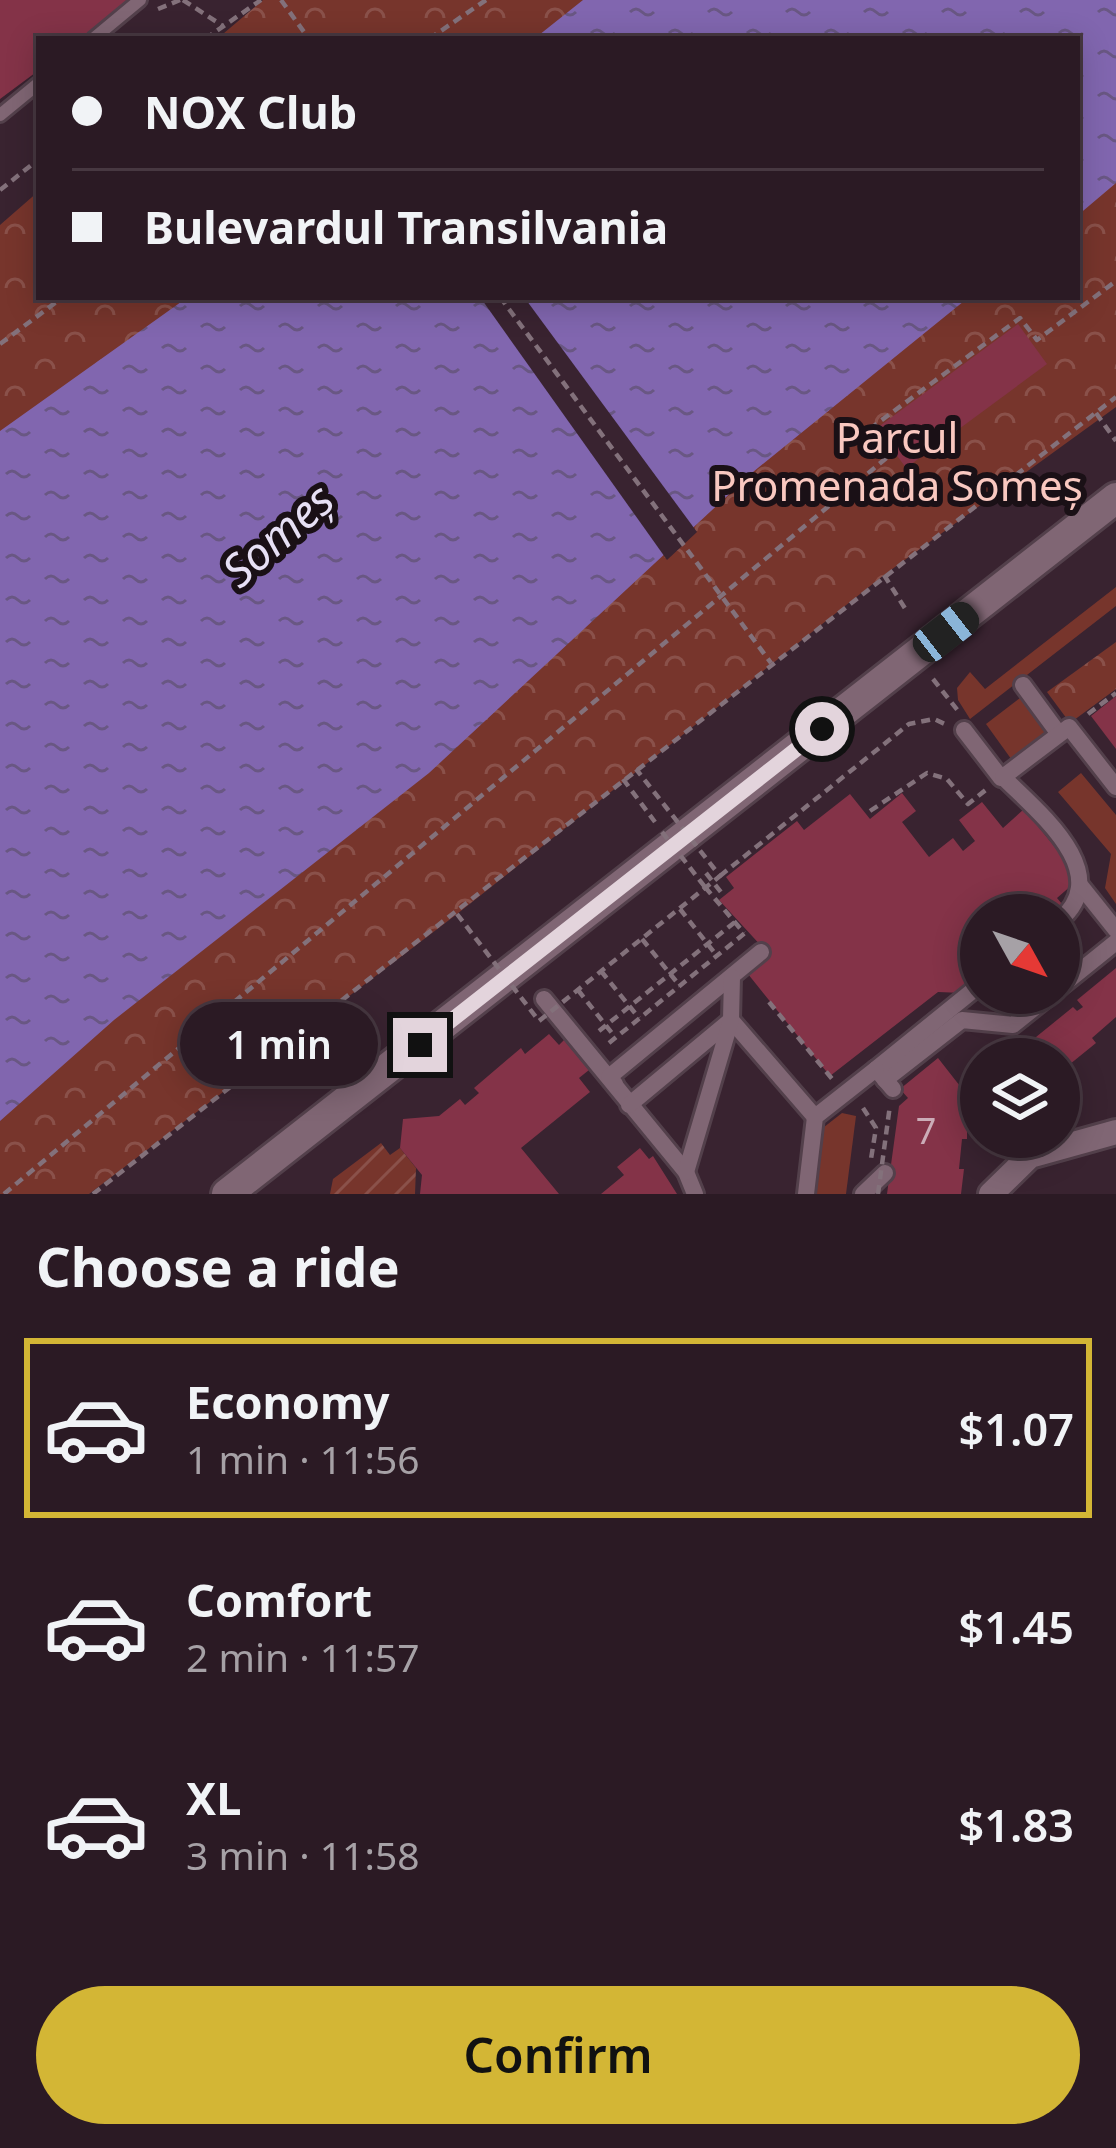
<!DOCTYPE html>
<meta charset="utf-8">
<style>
body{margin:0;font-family:"Noto Sans",sans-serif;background:#372731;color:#f1f3f6;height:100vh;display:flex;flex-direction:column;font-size:45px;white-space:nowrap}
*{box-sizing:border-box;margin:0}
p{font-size:39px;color:#a6a1a6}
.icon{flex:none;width:66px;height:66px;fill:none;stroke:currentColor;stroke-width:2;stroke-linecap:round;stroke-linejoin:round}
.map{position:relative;height:1194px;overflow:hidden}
.panel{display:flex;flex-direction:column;background:#2b1a24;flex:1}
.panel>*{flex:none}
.banner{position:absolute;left:36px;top:36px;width:1044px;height:264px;border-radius:0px;box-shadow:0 6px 30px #0003,0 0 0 3px #473841;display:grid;align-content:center;height:264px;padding:0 36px;background:#2b1a24}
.needle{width:78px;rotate:130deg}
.fabs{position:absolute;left:960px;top:894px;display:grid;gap:24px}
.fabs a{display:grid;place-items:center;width:120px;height:120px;border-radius:50%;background:#2b1a24;box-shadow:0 6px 30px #0003,0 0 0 3px #473841;font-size:60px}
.end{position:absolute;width:54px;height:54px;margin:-27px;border:15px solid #e3d4dc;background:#111;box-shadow:0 0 0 6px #111}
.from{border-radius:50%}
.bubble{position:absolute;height:84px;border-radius:42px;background:#2b1a24;box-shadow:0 6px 30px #0003,0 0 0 3px #473841;font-size:39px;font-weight:600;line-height:84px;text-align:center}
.car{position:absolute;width:36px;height:72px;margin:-36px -18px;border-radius:15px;box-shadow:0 0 9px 3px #0007;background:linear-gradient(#222 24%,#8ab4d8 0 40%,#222 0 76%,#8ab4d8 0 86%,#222 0)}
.banner b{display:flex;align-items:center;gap:42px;height:114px;font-size:45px}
.banner b+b{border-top:3px solid #473841}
.banner i{width:30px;height:30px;background:#f1f3f6}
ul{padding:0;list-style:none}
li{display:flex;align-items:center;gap:36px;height:180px;margin:0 24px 18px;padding:0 12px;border:6px solid transparent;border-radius:0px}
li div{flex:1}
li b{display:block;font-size:45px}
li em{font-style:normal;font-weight:600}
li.on{border-color:#d3b635}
li>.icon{width:108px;height:108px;stroke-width:1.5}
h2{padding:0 36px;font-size:54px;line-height:144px}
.cta{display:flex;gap:24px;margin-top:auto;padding:24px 36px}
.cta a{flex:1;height:138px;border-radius:72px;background:#d3b635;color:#111;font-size:48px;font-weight:600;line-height:138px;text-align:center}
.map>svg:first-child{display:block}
.grass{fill:#77352c}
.park{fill:url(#park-crowns)}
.garden{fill:url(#garden-furrows)}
.water{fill:url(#water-ripples)}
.pier{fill:#392330}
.building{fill:#843348}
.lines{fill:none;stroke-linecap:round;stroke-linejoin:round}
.service-casing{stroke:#53404b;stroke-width:18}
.pedestrian-casing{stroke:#53404b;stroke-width:22}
.minor-casing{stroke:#53404b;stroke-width:30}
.tertiary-casing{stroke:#53404b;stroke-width:36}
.path{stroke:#83717b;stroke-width:4.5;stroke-dasharray:9 6;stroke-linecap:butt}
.service{stroke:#806674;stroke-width:12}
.pedestrian{stroke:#806674;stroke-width:16}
.minor{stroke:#806674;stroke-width:24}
.tertiary{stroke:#806674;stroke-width:30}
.path-bridge{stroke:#83717b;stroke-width:4.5;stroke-dasharray:9 6;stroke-linecap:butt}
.route{stroke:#e3d4dc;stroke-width:15}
.labels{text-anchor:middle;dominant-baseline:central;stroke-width:12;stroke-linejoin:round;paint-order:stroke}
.number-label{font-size:36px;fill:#cbacb7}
.park-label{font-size:42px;fill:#f9c8c0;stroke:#1a1016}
.water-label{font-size:45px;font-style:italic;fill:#e7e0f5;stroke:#1a1016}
</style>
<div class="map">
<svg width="1116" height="1194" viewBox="0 0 1116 1194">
<defs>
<pattern id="park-crowns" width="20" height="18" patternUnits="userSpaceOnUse" patternTransform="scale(3)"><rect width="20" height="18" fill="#77352c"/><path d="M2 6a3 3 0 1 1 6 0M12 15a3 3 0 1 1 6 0" fill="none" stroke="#8a514a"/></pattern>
<pattern id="garden-furrows" width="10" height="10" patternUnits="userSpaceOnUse" patternTransform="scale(3)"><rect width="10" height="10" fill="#77352c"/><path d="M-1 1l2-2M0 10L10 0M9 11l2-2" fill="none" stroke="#8a514a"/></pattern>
<pattern id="water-ripples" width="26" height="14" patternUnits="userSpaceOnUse" patternTransform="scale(3)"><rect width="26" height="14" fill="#8166af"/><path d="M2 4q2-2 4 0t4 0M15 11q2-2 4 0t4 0" fill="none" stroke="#695783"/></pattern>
</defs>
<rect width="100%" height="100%" fill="#392330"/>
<!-- grass -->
<g class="grass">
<polygon points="1116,587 1116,606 970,719 958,700 957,688 970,672 985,689"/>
<polygon points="1024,695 1053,733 1014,763 986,724"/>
<polygon points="1081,773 1116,815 1116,904 1105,888 1111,854 1058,792"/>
<polygon points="842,1113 856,1116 846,1194 812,1194 819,1131"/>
</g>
<!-- park -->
<g class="park">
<polygon points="263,0 1116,0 1116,407 884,575 457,914 89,1194 0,1194 0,225 39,191 39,297 1077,297 1077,39 217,39"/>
<polygon points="1116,642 1116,689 1070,723 1047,692"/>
</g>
<!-- garden -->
<polygon class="garden" points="381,1143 390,1155 400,1148 416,1168 415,1194 330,1194 333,1179"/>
<!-- water -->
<g class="water">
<polygon points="583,0 1116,0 1116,183 1077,216 1077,39 534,39"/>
<polygon points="188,297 969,297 753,472 429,773 114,1020 0,1121 0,431"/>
</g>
<!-- pier -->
<polygon class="pier" points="480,297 524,297 697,532 667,560"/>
<!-- building -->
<g class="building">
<polygon points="0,0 133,0 82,39 39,39 39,70 0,99"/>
<polygon points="1018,324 1047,364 906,468 877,428"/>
<polygon points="1116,696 1116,749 1091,716"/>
<polygon points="902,793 916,811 902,822 929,857 953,838 963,851 975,841 959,820 982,802 1003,828 1024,809 1080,878 1057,898 1067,910 1061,915 981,915 976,983 963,993 938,992 830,1076 744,969 765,950 719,900 734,888 726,877 797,821 804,830 850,794 870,819"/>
<polygon points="1116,968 1116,1017 1092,1038 1096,1043 1059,1073 1059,1059 1009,1059 1073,1007 1077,1011 1083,1007 1077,1000"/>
<polygon points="549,1034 559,1045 564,1040 589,1070 579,1078 590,1092 521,1148 559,1194 420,1194 422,1175 400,1148 403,1119 439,1116 460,1099 465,1105 479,1093 474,1088 521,1048 525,1054"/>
<polygon points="938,1058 967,1095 967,1139 962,1139 959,1169 964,1169 961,1194 887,1194 899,1106 908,1098 900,1089"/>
<polygon points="640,1148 649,1159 653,1156 677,1194 601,1194 624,1175 617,1167"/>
</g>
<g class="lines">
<!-- service casing -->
<g class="service-casing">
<g id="service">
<polyline points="93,39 140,0"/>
<polyline points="0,115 39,83"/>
</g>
</g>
<!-- pedestrian casing -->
<g class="pedestrian-casing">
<g id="pedestrian">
<polyline points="1023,685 1059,734"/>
<polyline points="964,730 1001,778"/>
<polyline points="1080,885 1116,930"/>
<path d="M1059 921C1116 873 1038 812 1003 777L1069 727 1116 787"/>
<polyline points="1059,988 1116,942"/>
<polyline points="544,999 686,1172 695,1194"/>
<polyline points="885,1080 962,1020 1013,1025 1053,993"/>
<polyline points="615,1084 609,1077 761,952"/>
<polyline points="893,1089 876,1069 981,984"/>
<polyline points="629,1105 731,1020 815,1117"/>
<polyline points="686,1172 731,1020 732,977"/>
<polyline points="806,1194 815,1117 876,1069"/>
<polyline points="863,1194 885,1173"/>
</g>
</g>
<!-- minor casing -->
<g class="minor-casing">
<polyline id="minor" points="991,1194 1030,1156 1116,1132"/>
</g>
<!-- tertiary casing -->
<g class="tertiary-casing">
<polyline id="tertiary" points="227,1194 1116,498"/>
</g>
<!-- path -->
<g class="path">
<polyline points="183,0 223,26"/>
<polyline points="281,0 309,39"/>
<polyline points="158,9 180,0"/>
<polyline points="205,39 261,0"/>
<polyline points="429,39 486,0"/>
<polyline points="0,190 39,159"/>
<polyline points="0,344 63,297"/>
<polyline points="1096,413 1116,441"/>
<polyline points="884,575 906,610"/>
<polyline points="933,679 959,712"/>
<polyline points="1088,714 1116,693"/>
<polyline points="623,779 655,822"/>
<polyline points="870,811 927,773 947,779 968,804 987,789"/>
<polyline points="706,873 724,896"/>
<polyline points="720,876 909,724 934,719 947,725"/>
<polyline points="705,887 744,933"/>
<polyline points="680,909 717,956"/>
<polyline points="642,939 680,986"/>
<polyline points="601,971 639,1018"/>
<polyline points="578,990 615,1037"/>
<polyline points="769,1002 833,1080"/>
<polyline points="599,1031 735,922"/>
<polyline points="609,1043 745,933"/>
<polyline points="863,1108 876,1128 871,1159"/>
<polyline points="4,1194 890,455 871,428 1020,318 1037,340 1116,281"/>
<polyline points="93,1194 1116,397"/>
</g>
<!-- service -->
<use href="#service" class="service"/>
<!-- pedestrian -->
<use href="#pedestrian" class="pedestrian"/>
<!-- minor -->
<use href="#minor" class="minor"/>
<!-- tertiary -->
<use href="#tertiary" class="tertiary"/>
<!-- path-bridge -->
<g class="path-bridge">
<polyline points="500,297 771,663"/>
<polyline points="662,832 705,887"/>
<polyline points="457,914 539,1021 720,876 636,769"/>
<polyline points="878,1194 890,1105"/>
</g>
</g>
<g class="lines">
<!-- route -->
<polyline class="route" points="420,1045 822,729"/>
</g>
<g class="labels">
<!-- number labels -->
<g class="number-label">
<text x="926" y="1130">7</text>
</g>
<!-- park labels -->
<g class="park-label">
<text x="897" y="436">Parcul<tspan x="897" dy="48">Promenada Someș</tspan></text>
</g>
<!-- water labels -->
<g class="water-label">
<text transform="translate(277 534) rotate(-41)">Someș</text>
</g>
</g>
</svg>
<div class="fabs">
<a><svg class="needle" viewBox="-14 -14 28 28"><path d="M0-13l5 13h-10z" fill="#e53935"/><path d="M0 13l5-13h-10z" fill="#a6a1a6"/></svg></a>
<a><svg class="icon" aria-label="layers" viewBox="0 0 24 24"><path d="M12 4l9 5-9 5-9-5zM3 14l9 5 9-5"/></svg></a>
</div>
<i class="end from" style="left:822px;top:729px"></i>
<i class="end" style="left:420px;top:1045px"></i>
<div class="bubble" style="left:180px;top:1002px;width:198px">1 min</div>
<i class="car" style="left:946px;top:632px;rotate:52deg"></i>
<div class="banner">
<b><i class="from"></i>NOX Club</b>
<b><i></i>Bulevardul Transilvania</b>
</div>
</div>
<section class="panel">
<h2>Choose a ride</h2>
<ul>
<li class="on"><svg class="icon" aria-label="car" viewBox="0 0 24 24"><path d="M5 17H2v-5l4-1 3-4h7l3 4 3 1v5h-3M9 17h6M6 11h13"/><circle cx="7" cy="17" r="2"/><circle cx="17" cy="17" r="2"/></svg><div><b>Economy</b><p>1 min · 11:56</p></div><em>$1.07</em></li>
<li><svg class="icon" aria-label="car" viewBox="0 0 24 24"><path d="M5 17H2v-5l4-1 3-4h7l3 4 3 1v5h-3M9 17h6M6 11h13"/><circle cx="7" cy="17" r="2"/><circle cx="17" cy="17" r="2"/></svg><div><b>Comfort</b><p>2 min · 11:57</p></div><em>$1.45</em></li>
<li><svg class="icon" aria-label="car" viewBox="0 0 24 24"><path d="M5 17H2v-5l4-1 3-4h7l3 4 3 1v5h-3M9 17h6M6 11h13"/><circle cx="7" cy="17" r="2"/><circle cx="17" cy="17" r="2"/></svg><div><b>XL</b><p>3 min · 11:58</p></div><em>$1.83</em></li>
</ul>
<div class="cta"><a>Confirm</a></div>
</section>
